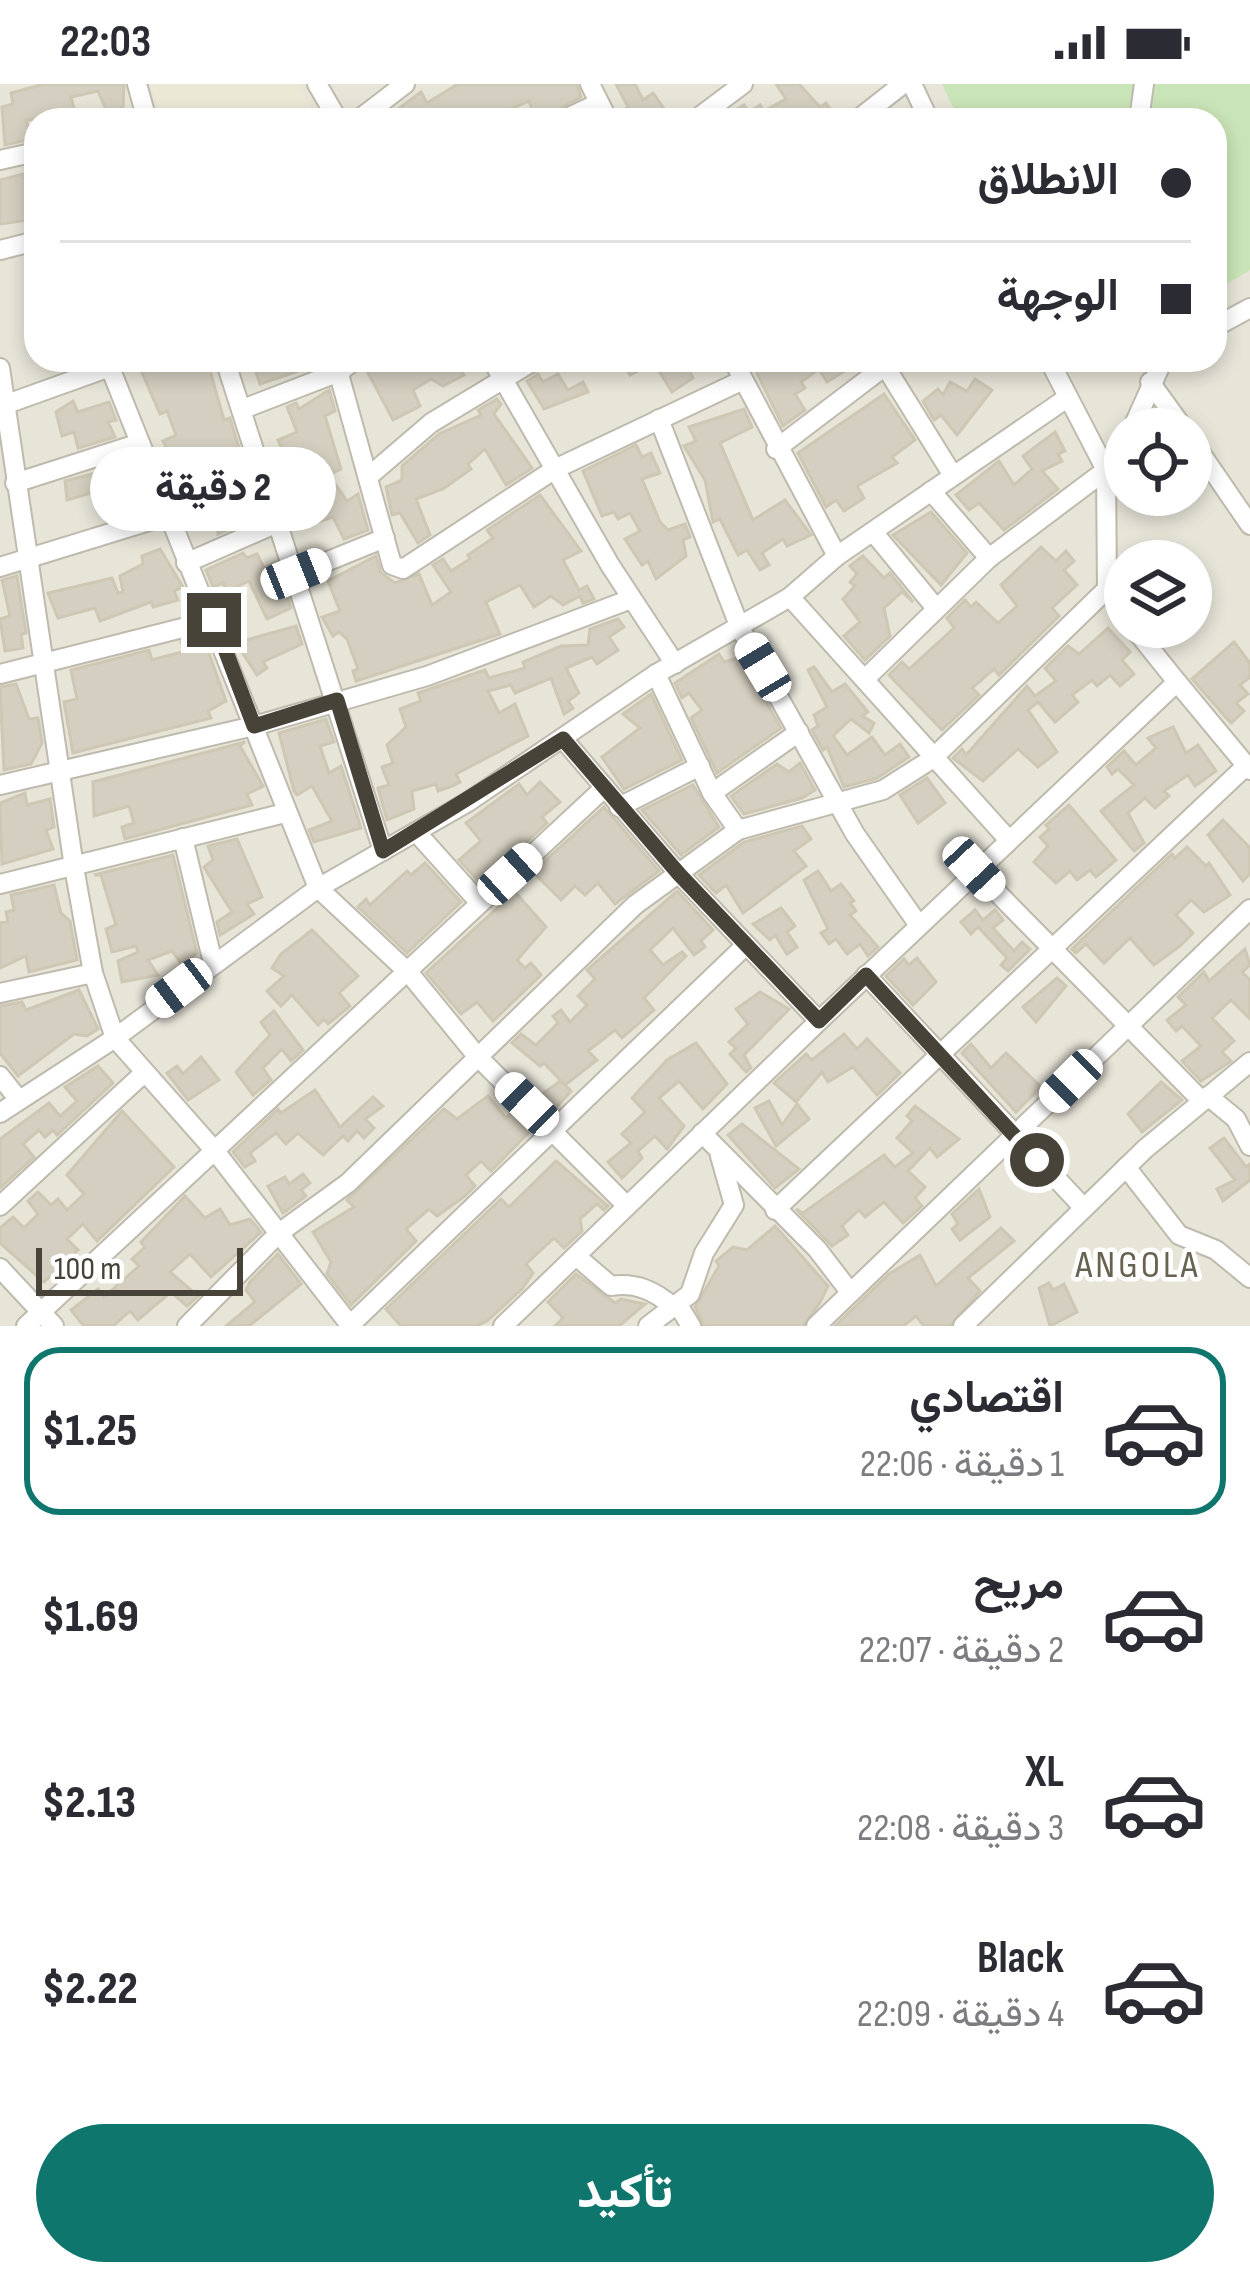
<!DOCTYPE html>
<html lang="ar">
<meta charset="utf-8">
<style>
body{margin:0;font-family:"Sofia Sans Condensed",Vazirmatn,sans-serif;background:#f7f7f7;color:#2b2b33;direction:rtl;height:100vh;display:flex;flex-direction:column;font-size:45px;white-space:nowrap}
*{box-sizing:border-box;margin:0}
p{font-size:39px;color:#7c7c81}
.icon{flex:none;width:66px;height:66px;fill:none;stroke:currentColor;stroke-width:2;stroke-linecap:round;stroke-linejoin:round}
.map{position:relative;height:1242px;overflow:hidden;direction:ltr}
.details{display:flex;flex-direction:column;background:#fff;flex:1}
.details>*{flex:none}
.banner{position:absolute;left:24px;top:24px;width:1203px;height:264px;border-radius:36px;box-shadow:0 6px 18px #0003;direction:rtl;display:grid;align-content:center;height:264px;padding:0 36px;background:#fff}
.buttons{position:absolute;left:1104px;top:324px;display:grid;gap:24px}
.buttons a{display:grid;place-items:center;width:108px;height:108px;border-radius:50%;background:#fff;box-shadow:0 6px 18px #0003;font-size:60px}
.scale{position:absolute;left:36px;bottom:30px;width:207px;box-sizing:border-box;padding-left:12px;border:6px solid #474338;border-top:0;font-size:33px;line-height:42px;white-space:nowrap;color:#474338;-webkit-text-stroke:9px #fff;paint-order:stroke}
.end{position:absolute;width:54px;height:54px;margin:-27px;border:15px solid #474338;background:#fff;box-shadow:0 0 0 6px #fff}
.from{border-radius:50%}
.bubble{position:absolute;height:84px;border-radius:42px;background:#fff;box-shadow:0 6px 18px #0003;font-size:39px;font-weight:800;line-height:84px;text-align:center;direction:rtl}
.car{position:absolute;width:36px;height:72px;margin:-36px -18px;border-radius:15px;box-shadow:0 0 9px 3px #0007;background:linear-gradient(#fff 24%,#345 0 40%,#fff 0 76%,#345 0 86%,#fff 0)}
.banner b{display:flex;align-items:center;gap:42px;height:114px;font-size:45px}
.banner b+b{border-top:3px solid #e1e1e2}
.banner i{width:30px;height:30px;background:#2b2b33}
ul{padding:21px 0 0;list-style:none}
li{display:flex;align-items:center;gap:36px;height:168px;margin:0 24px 18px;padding:0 12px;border:6px solid transparent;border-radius:36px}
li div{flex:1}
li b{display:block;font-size:45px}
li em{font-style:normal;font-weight:800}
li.selected{border-color:#0f766e}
li>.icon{width:108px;height:108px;stroke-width:1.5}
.action{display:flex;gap:24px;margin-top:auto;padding:24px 36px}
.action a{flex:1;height:138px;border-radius:72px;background:#0f766e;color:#fff;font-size:48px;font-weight:800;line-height:138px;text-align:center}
.status{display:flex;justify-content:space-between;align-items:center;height:84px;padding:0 60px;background:#fff;direction:ltr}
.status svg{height:33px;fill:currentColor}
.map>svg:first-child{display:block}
.residential{fill:#e7e4d8;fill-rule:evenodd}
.education{fill:#ebe8d5}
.green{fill:#c9e4b6}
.building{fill:#d4cfc0;stroke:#cec7b4;stroke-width:3}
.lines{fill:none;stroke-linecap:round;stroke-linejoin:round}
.minor-casing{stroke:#bebaad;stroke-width:22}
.minor{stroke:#fff;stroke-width:18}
.route{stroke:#474338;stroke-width:15}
.labels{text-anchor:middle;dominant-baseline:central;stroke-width:9;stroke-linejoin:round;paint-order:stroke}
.neighbourhood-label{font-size:39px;letter-spacing:3px;fill:#686251;stroke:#fff}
</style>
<div class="status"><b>22:03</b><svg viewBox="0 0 49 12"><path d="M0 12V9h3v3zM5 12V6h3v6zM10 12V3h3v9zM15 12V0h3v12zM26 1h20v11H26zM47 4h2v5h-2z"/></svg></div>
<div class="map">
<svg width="1250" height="1242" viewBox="0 0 1250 1242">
<rect width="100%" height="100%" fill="#f3f2ea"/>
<!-- residential -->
<path class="residential" d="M0 0H1250V1242H0ZM36 36H1215V276H36ZM1125 345H1191V411H1125ZM1125 477H1191V543H1125Z"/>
<!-- education -->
<polygon class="education" points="150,0 296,0 319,36 162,36"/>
<!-- green -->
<polygon class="green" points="942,0 1250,0 1250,186 1215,207 1215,36 959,36"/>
<!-- building -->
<g class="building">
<polygon points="44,0 124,0 123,24 108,30 98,7 71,13 76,32 26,36 32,55 5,61 2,23 13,20 11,9"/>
<polygon points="458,0 577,0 581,13 552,29 534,31 529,17 494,32 496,36 383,36 421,8 427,19"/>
<polygon points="616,0 635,0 643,16 653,9 672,36 621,36 620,29 628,23"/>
<polygon points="776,0 799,0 820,23 826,19 838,36 718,36 744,21 749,28 760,21 764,27 786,15"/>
<polygon points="23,90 26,101 36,99 36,135 0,140 0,96"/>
<polygon points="157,276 207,276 224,336 230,334 240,368 219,378 251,436 218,450 217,437 229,433 219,413 197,423 163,357 176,351 167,327 160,330 140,284"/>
<polygon points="252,276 322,276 322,279 260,300"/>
<polygon points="388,276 472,276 459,284 464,291 443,302 431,295 413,306 420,322 393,336 367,287"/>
<polygon points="621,276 684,276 693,294 672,308 654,279 630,291"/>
<polygon points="764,276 862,276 827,298 819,285 801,298 805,304 795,310 805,326 783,342 754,283"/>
<polygon points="538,290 543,298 558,290 568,306 583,298 588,308 544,325 527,297"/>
<polygon points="975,295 992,306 957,351 941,331 934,336 923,317 938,305 943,311 950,298 967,307"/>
<polygon points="329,306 335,327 325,332 341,385 329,391 347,417 358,410 368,446 344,455 333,433 296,445 281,404 291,399 277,369 283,367 278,356 297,348 287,323 296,319 299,325"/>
<polygon points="884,310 915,356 892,373 897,379 857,402 864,414 844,427 836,416 826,423 798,369"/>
<polygon points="497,315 501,320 494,330 532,384 506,401 485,365 468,380 471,385 443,405 416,415 430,451 418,459 400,429 392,431 386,403 402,396 402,382 439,350 481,331 478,326"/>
<polygon points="73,317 78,328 109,318 116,336 108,338 115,353 78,364 74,348 62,352 56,328"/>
<polygon points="744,325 752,343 720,359 753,436 785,416 811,451 787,462 783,455 762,469 769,481 760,486 747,466 738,471 720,435 713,438 705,396 684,362 696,357 689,343"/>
<polygon points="1055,348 1065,367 1058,370 1062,377 1042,387 1058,405 1004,446 979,419 969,426 956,411 999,377 1014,401 1032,385 1023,372"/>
<polygon points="636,361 642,373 651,369 660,389 642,395 660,438 668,446 685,440 690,453 683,456 686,472 656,495 648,477 642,481 625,455 640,447 630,429 618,435 614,428 602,432 583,387"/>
<polygon points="119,383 125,399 67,416 65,397"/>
<polygon points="540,411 581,467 563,476 579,506 587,502 594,515 583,519 580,512 563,521 551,512 534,523 520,501 486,518 500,550 356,597 353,587 358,585 347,555 339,548 333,552 322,533 340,527 328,497 376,472 381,489 395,499 419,490 432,521 451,508 433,481 443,475 451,487 470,475 468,471 493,454 487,446"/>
<polygon points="931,428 967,469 941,501 893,451"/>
<polygon points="1041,463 1056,477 1066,467 1074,477 1064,486 1077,501 1052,524 1059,532 999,591 994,585 972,604 979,611 942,646 889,591 902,578 909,585 954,544 947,534 965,516 971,523 976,518 998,539 1017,522 1001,501"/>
<polygon points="160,465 183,503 174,507 178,516 153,523 151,518 100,537 95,524 58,534 48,509 112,494 118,509 123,508 120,492 143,480 142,472"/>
<polygon points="243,469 247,474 257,470 264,484 276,478 291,524 267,535 249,497 227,507 223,499 213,503 206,486"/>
<polygon points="863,472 884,494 890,489 913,518 902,508 884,524 890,552 865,576 844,552 860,538 843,515 855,502 850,498 857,490 850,482"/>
<polygon points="17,492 26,549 21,550 23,564 5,567 0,535 10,532 2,496"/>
<polygon points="618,535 624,543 609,553 618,566 597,580 592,573 566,584 579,609 568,617 573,624 564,630 551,594 515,609 511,601 488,607 499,629 515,620 528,652 456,690 460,698 452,702 438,707 436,700 412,707 414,725 387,736 378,704 389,701 382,683 393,679 387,661 406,643 400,625 421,617 418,609 485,586 489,594 525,584 523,578 561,562 588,561 590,545"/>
<polygon points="296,542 302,560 263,578 267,584 257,591 236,559"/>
<polygon points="1108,544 1130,568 1122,576 1134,590 1120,602 1110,591 1097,602 1092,596 1072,611 1078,618 1055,638 1038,618 1028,626 1057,668 1038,683 1018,665 983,697 953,674 962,665 966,671 1027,602 1035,612 1056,597 1045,584 1068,562 1079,570"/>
<polygon points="203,553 226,617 208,627 211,634 73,669 64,618 77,615 71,586 149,566 152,576 159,574 186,567 181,558"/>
<polygon points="1234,558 1250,579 1250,593 1240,601 1248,610 1236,619 1244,627 1231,639 1192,595"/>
<polygon points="719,570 724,578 741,573 781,644 717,689 691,634 702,626 689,609 682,614 675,599"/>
<polygon points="814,583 832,608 845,600 868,628 862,632 874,639 869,649 851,635 833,652 847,671 872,653 885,671 900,660 909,673 877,694 844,703 827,663 823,666 812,646 818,642 814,631 827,623 808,586"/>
<polygon points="16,600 29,635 38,634 42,659 31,680 4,686 0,603"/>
<polygon points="651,610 682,676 624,705 602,673 640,644 623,630"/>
<polygon points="326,635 334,658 320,662 329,689 341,682 361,744 314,758 309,746 332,737 312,702 297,711 294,707 279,649"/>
<polygon points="1173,643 1186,669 1198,661 1216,687 1195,702 1188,691 1164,707 1169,712 1155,724 1145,714 1128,729 1144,759 1134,767 1101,727 1134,701 1118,685 1112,690 1107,683 1124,667 1136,681 1156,664 1148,654"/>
<polygon points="245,658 240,662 263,702 247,710 252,721 125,755 122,743 134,739 129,722 94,732 93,698"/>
<polygon points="800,679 815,706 802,714 744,730 731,712 777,680 789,688"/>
<polygon points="927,694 945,719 918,739 900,711"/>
<polygon points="540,698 560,718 542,733 547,739 481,800 459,776 481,757 466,739 519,700 527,711"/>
<polygon points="693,701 719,743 681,771 642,726"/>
<polygon points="25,709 27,721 50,715 54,743 46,746 53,765 2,780 0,719"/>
<polygon points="1069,721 1116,776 1096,793 1090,786 1077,796 1070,787 1056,799 1034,778 1048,762 1040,753 1049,745 1046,741"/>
<polygon points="604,723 659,787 615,820 598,799 585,811 575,802 561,816 533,788"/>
<polygon points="1223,736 1250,764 1250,790 1243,797 1208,751"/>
<polygon points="802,742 811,755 794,767 806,782 743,829 726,801 716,809 699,791 744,758"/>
<polygon points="237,755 262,813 247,820 254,830 220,851 217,838 232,828 204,783 213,776 208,762"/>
<polygon points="1187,763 1206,782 1209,779 1230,811 1204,828 1191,816 1176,831 1193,849 1180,862 1154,881 1130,854 1104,879 1086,860 1076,869 1072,865 1172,770 1175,774"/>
<polygon points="173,771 197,869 182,880 172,867 148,876 158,891 122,898 118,877 138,868 136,862 112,868 106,845 116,841 101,791 94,791"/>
<polygon points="425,779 461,818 407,869 358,823 366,815 370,821 407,787 411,791"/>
<polygon points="818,787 831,807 841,800 854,817 850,819 856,827 850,831 878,863 868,872 860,860 847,870 836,855 829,860 821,849 828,845 804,796"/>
<polygon points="54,801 61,829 70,837 77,876 29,888 26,872 0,884 0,839 8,838 6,828 14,826 11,811"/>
<polygon points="677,807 713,846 701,857 705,863 694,871 673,844 650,866 663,881 682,868 686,872 644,914 654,926 622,954 615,946 588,967 597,976 565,1001 571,1007 553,1027 541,1011 560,997 564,1000 544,979 540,982 512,959 521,950 536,961 558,939 553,932 561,926 570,938 587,921 578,912 595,895 587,886"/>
<polygon points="515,808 546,843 517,876 525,884 531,879 541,891 493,937 477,918 461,930 426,889"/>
<polygon points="781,824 795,842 787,848 797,863 787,870 775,851 770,856 753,840"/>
<polygon points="975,826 983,836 995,826 1003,836 993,844 1014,867 1022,858 1030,865 1008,887 1001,881 1007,874 978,843 971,850 961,838"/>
<polygon points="312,846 358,892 339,909 350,922 328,940 324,935 318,941 292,911 281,922 267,907 284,892 272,884 281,870"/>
<polygon points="1245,865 1250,881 1242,888 1250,896 1250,935 1231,916 1212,934 1234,957 1222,968 1231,977 1201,997 1182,977 1201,962 1182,942 1176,947 1167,936 1186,921 1178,913 1204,888 1209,897"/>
<polygon points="917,874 936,898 913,921 886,892 904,875 909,881"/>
<polygon points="1057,894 1066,902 1036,938 1023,923"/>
<polygon points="79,906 98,945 87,952 74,950 18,992 0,969 0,922 22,918 26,926"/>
<polygon points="760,908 789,925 744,971 751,984 746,988 730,970 736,964 729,958 748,940 736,925"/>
<polygon points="274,927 303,966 291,977 282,965 263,984 271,996 253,1011 236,988 270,951 261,938"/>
<polygon points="844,950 857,965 867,955 900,989 877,1011 853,983 828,998 822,988 796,1018 774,999 806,970 812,976"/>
<polygon points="696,959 727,1000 703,1025 679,997 659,1014 684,1042 667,1065 655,1052 638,1067 642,1074 622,1094 608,1078 631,1059 622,1050 645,1028 632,1014 667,976"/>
<polygon points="971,960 991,984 1006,969 1041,1003 1016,1028 962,969"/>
<polygon points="201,973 219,996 188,1016 167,989 177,982 183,990"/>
<polygon points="98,982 113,999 57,1051 53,1046 45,1053 39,1046 23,1060 34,1073 0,1104 0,1055 49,1019 60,1032 77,1017 65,1003"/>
<polygon points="1161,998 1182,1016 1142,1048 1128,1030"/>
<polygon points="315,1006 340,1043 373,1013 383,1022 365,1035 374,1044 364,1054 357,1047 348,1057 343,1052 323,1071 298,1049 286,1060 276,1049 250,1069 255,1077 245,1083 233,1068 278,1025 281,1029"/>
<polygon points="488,1012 506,1034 511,1029 531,1046 491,1087 481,1077 466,1091 475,1102 465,1112 437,1132 429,1125 406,1145 416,1157 351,1221 327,1190 331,1178 313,1148 354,1123 347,1116 444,1025 457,1035"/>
<polygon points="769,1017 782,1041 797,1020 809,1035 776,1062 755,1024"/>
<polygon points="915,1022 959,1055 937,1073 930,1064 908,1087 925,1103 915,1114 922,1122 903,1139 884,1118 865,1133 859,1126 842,1142 848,1151 832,1162 796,1125 803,1129 884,1071 895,1083 913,1069 897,1054 912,1037 907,1032"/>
<polygon points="122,1027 174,1083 97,1157 83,1140 67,1155 78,1166 44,1198 0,1159 0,1144 13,1133 24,1144 38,1130 28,1117 38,1108 51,1121 58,1115 67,1126 84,1110 67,1091"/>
<polygon points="742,1040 799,1085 775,1104 728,1051"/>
<polygon points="1224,1054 1246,1083 1250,1080 1250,1096 1223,1117 1217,1105 1235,1096 1210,1064"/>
<polygon points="556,1077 608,1122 604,1126 597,1120 580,1135 582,1147 564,1164 554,1154 526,1180 533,1189 522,1205 487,1237 476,1242 401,1242 386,1225 501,1115 509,1123"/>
<polygon points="303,1090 310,1099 301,1106 306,1112 283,1129 268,1102 285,1093 289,1100"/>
<polygon points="979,1105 990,1133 960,1156 952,1145 958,1140 952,1130"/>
<polygon points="185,1112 205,1134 220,1125 230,1141 250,1135 261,1148 211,1193 190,1170 170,1188 198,1212 187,1222 171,1208 138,1236 130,1227 113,1242 84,1242 71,1226 98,1205 104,1213 139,1182 132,1175 145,1163 141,1158"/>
<polygon points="775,1142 828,1202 819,1220 803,1242 704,1242 695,1223 719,1182 716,1177 733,1163 747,1166"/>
<polygon points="1001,1144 1014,1157 968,1194 980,1207 950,1242 924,1242 916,1232 903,1242 835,1242 889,1190 920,1171 936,1202"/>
<polygon points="278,1170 301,1200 249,1242 226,1242 255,1218 246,1206 250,1198"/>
<polygon points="576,1190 615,1219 621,1215 645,1220 619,1242 555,1242 563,1234 548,1218"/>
<polygon points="1049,1199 1053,1206 1064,1200 1077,1228 1050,1242 1039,1204"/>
</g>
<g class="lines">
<!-- minor casing -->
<g class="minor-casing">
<g id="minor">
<polyline points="137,0 147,36"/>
<polyline points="317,0 338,36"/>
<polyline points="590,0 608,36"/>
<polyline points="912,0 929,36"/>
<polyline points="358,36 405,0"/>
<polyline points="563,36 599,19"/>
<polyline points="695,36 743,0"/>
<polyline points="857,36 903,0"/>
<polyline points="1139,36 1144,0"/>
<polyline points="0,76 36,68"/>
<polyline points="0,166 36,157"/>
<polyline points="1215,243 1250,224"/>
<polyline points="107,276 318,804 409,889 477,972 626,1121"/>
<polyline points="225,276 383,767"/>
<polyline points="335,276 392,481 403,485 555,385 743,296"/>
<polyline points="492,276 610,481 675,580"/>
<polyline points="733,276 837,472"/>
<polyline points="1049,276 1106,386 1107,505 1125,533"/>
<polyline points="885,282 952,390"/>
<polyline points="0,284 74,783 93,889 115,954 215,1067 350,1241"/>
<polyline points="1150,298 1184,345"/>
<polyline points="4,321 110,283"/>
<polyline points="243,325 339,288 355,276"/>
<polyline points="659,335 740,544 855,750 918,840"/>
<polyline points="1132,345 1163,276"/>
<polyline points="1191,355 1250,441"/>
<polyline points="776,365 893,276"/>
<polyline points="368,393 431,339 535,276"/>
<polyline points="15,399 140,359"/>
<polyline points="931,407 989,474"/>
<polyline points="874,449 935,523"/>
<polyline points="186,479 277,439"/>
<polyline points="0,483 169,431"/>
<polyline points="296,490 385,454"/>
<polyline points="790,513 1007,754"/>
<polyline points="0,590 214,536"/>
<polyline points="865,595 989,474 1106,386 1125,360"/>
<polyline points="1177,598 1250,686"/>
<polyline points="0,701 254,642 427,592 631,515"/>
<polyline points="712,709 799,648"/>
<polyline points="619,723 700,682"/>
<polyline points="738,746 883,706 932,675 1107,505"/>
<polyline points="417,749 479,818"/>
<polyline points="183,754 213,879"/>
<polyline points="974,785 1202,1017"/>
<polyline points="0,800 285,729"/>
<polyline points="866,891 1083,1123"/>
<polyline points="0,909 93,889"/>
<polyline points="819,937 1177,598 1133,543"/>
<polyline points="0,992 19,1016"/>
<polyline points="1208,1012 1236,1035 1250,1062"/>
<polyline points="0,1029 115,954 318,804 468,718 656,590 790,513 837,472 1067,314"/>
<polyline points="702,1049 817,1165 850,1208"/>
<polyline points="1126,1083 1179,1151 1216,1166 1250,1194"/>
<polyline points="0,1122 144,989"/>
<polyline points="775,1126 1246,682"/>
<path d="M576 1172 611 1202C636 1198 655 1207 673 1223"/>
<polyline points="0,1184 54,1242"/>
<polyline points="678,1221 691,1242"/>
<polyline points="26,1242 603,705"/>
<polyline points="187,1242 279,1149 348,1099 635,821 738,746 712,709 656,590"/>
<polyline points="349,1242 746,861"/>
<polyline points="503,1242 819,937 679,790 563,655"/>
<polyline points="648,1242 690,1210 704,1169 734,1121 720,1072"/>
<polyline points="816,1242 1250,825"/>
<polyline points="963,1242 1145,1065 1250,978"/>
</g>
</g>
<!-- minor -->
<use href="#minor" class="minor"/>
</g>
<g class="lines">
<!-- route -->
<polyline class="route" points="214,536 254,642 337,616 383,767 563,655 679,790 819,937 866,891 1037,1076"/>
</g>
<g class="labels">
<!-- neighbourhood labels -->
<g class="neighbourhood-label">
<text x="1138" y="1181">ANGOLA</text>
</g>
</g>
</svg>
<div class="buttons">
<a><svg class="icon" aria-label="locate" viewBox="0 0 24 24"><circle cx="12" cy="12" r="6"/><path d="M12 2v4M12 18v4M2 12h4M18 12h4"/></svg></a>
<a><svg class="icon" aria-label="layers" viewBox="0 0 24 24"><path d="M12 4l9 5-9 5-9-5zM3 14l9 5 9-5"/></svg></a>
</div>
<div class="scale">100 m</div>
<i class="end from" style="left:1037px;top:1076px"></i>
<i class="end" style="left:214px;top:536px"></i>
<div class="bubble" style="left:90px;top:363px;width:246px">2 دقيقة</div>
<i class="car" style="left:296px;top:490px;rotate:68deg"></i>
<i class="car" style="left:763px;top:583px;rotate:329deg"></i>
<i class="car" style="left:974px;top:785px;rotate:137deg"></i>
<i class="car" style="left:510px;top:790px;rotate:48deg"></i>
<i class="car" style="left:179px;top:904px;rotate:233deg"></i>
<i class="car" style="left:1071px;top:997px;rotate:225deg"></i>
<i class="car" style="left:527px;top:1020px;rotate:314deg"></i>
<div class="banner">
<b><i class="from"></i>الانطلاق</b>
<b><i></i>الوجهة</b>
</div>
</div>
<section class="details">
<ul>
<li class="selected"><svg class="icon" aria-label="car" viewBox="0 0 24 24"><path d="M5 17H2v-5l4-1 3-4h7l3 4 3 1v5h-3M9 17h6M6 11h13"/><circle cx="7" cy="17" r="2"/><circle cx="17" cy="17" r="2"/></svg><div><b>اقتصادي</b><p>1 دقيقة · 22:06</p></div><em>$1.25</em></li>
<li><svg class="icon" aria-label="car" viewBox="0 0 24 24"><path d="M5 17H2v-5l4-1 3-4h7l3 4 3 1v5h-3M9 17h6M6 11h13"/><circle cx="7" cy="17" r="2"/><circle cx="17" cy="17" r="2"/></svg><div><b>مريح</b><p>2 دقيقة · 22:07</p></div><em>$1.69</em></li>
<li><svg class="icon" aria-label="car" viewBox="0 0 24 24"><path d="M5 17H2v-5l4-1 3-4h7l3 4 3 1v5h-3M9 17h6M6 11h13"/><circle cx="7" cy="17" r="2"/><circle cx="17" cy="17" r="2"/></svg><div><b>XL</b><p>3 دقيقة · 22:08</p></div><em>$2.13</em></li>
<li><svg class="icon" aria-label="car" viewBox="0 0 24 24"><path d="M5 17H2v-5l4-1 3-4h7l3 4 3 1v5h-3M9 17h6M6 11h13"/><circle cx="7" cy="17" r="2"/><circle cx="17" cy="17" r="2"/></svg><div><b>Black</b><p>4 دقيقة · 22:09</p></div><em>$2.22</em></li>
</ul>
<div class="action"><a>تأكيد</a></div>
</section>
